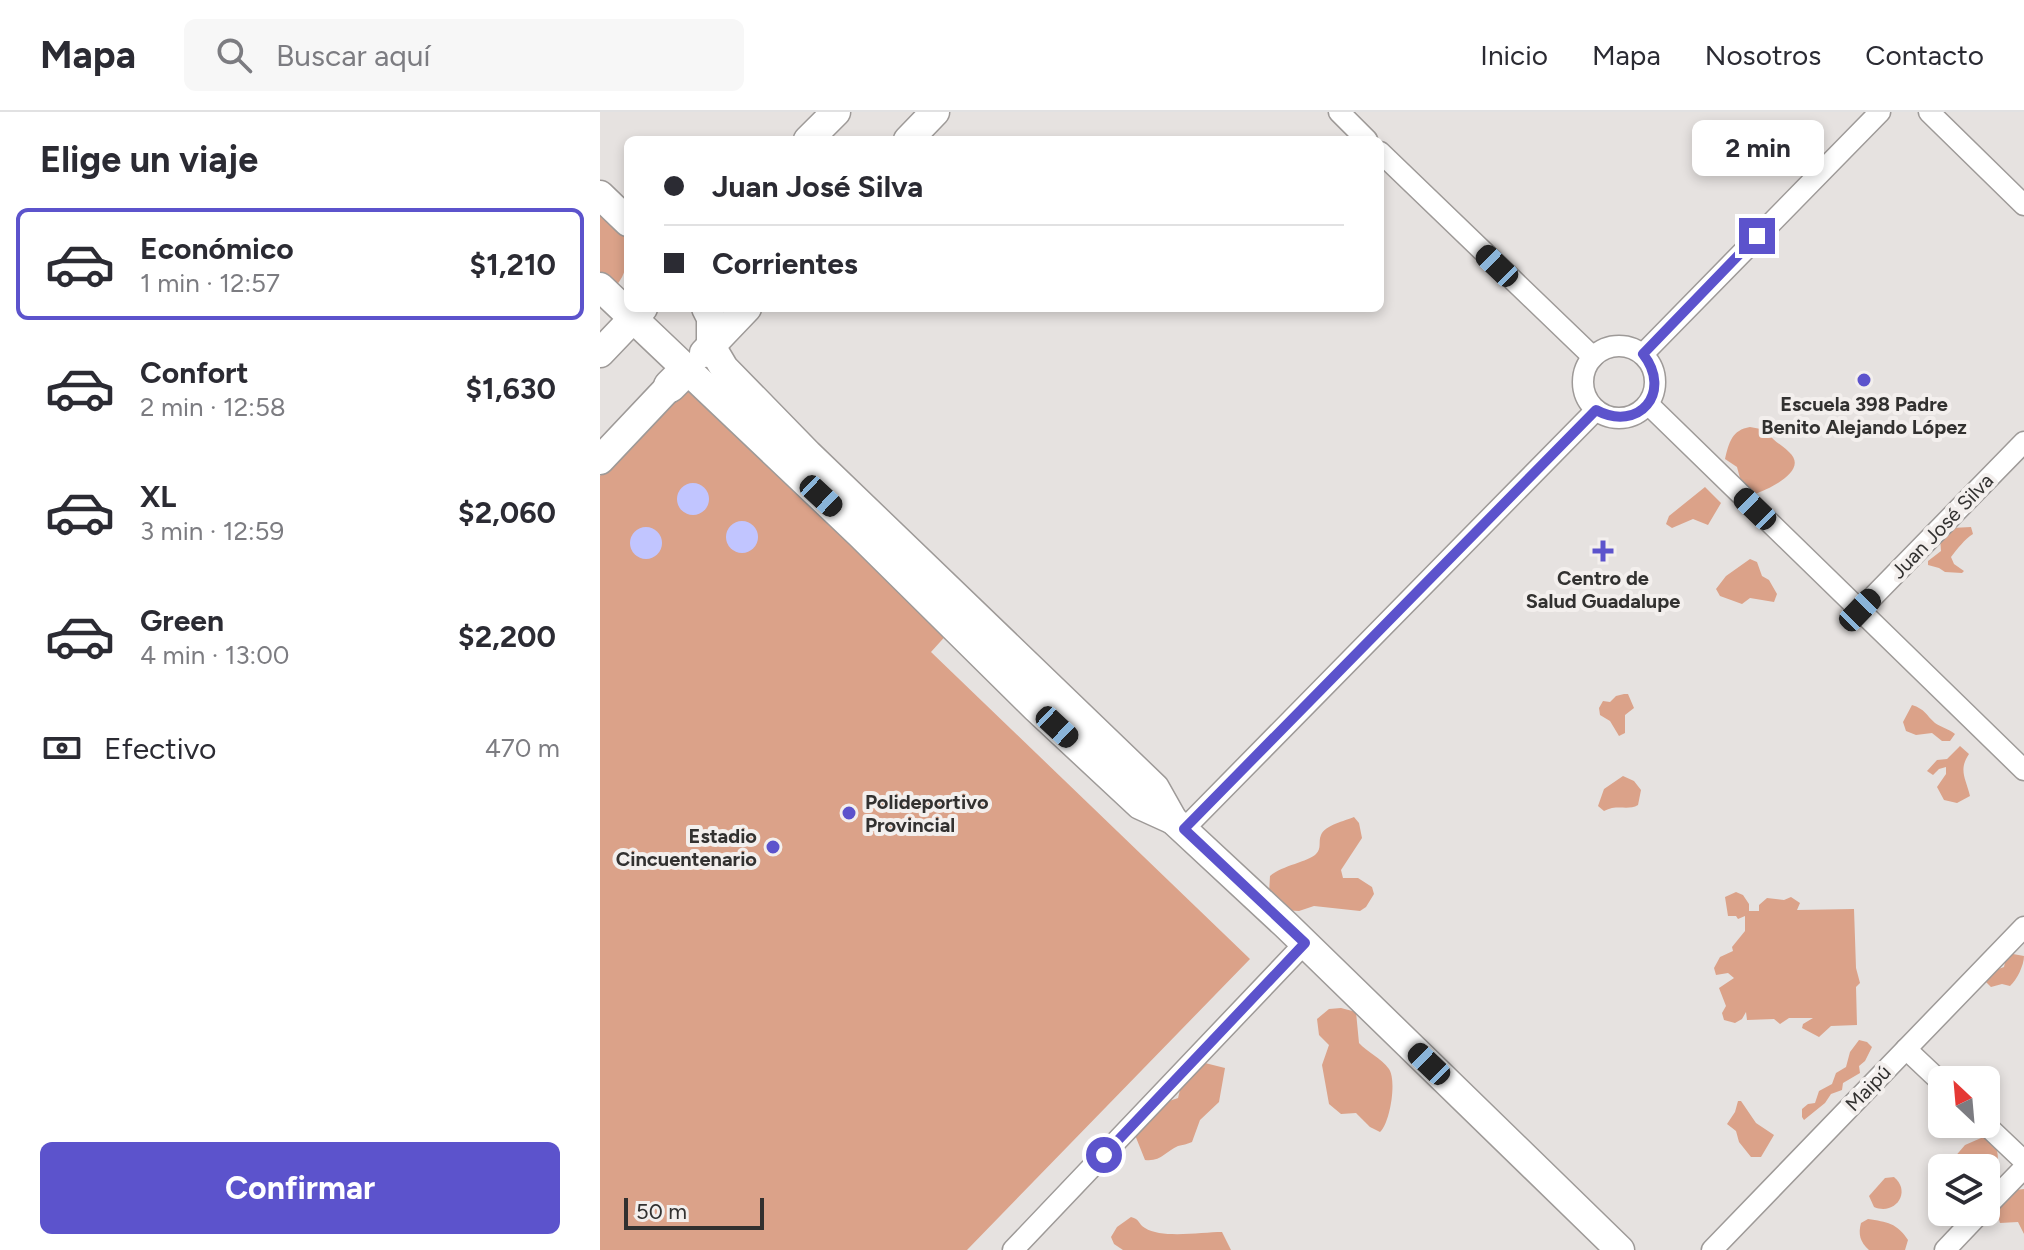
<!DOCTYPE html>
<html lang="es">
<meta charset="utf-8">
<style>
body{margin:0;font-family:Figtree,sans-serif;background:#f7f7f7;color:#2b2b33;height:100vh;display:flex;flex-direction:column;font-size:30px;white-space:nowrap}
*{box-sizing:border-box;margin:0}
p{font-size:26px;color:#7c7c81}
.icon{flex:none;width:44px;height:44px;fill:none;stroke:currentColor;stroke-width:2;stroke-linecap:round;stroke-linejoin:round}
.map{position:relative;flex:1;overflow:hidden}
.drawer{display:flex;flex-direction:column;background:#fff;width:600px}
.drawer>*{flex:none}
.banner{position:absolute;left:24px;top:24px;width:760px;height:176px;border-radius:12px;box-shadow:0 4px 12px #0003;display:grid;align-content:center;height:176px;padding:0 40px;background:#fff}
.needle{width:52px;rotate:334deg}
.fabs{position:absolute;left:1328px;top:954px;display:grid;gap:16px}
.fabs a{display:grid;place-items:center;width:72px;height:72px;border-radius:12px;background:#fff;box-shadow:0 4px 12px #0003;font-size:40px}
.scale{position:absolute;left:24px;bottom:20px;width:140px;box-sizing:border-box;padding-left:8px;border:4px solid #323130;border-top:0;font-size:22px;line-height:28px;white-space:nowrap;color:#323130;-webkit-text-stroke:6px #f3efed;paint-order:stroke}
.end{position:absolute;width:36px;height:36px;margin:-18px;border:10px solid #5c53cc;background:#fff;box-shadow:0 0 0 4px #fff}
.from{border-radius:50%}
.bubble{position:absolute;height:56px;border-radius:12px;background:#fff;box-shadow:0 4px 12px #0003;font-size:26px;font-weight:700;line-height:56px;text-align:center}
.car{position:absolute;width:24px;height:48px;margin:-24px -12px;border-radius:10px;box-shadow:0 0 6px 2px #0007;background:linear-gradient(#222 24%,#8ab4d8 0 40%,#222 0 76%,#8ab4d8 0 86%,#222 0)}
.banner b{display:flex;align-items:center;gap:28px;height:76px;font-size:30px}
.banner b+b{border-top:2px solid #e1e1e2}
.banner i{width:20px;height:20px;background:#2b2b33}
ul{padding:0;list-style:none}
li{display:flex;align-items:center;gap:24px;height:112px;margin:0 16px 12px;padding:0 24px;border:4px solid transparent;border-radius:12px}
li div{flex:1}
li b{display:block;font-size:30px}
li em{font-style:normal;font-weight:700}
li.current{border-color:#5c53cc}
li>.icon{width:72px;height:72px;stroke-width:1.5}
h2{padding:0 40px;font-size:36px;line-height:96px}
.pay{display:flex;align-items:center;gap:20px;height:88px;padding:0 40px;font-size:30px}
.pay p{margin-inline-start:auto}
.cta{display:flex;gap:16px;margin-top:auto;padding:16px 40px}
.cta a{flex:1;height:92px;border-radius:12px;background:#5c53cc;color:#fff;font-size:32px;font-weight:700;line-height:92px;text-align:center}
header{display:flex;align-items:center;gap:48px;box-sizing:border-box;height:112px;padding:0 40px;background:#fff;border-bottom:2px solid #e1e1e2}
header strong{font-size:38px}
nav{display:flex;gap:44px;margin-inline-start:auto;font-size:28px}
.search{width:560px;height:72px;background:#f7f7f7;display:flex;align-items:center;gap:20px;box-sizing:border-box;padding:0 28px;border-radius:12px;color:#7c7c81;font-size:30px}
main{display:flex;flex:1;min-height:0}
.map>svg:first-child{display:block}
.green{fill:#dba289}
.water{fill:#c1c5ff}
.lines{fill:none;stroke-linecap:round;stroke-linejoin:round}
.street-casing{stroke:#9e9a98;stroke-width:23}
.secondary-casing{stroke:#9e9a98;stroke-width:31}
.primary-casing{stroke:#9e9a98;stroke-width:35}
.street{stroke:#fff;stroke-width:20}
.secondary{stroke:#fff;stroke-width:28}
.primary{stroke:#fff;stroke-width:32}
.route{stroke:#5c53cc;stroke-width:10}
.poi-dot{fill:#5c53cc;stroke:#f3efed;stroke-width:3}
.labels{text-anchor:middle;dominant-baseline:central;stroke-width:8;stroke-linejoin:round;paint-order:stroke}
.poi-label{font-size:20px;font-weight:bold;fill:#323130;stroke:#f3efed}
.street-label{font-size:20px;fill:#323130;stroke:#f3efed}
</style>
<header>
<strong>Mapa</strong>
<div class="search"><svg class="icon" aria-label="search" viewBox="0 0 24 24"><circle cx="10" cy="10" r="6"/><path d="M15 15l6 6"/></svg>Buscar aquí</div>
<nav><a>Inicio</a><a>Mapa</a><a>Nosotros</a><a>Contacto</a></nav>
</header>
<main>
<section class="drawer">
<h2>Elige un viaje</h2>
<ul>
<li class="current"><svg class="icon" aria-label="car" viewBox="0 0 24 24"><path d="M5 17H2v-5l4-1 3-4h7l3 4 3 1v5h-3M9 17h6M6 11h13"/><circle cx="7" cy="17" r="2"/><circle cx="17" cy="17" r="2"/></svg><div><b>Económico</b><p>1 min · 12:57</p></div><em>$1,210</em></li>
<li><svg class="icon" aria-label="car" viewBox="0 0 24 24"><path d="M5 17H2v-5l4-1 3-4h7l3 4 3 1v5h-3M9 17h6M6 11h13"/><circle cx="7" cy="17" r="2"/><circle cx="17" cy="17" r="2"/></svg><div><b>Confort</b><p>2 min · 12:58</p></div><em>$1,630</em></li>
<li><svg class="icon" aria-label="car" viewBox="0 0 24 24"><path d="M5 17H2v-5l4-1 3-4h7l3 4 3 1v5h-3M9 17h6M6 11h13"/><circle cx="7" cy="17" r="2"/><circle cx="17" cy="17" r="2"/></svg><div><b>XL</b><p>3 min · 12:59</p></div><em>$2,060</em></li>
<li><svg class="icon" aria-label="car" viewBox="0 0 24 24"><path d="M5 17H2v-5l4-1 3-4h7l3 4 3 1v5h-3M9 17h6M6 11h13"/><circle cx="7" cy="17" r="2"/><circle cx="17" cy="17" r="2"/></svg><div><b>Green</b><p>4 min · 13:00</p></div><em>$2,200</em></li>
</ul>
<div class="pay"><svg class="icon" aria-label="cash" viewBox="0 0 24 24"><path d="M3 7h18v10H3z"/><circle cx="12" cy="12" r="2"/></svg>Efectivo<p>470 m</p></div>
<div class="cta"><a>Confirmar</a></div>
</section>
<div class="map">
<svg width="1424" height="1138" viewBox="0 0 1424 1138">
<rect width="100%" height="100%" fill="#e6e2e0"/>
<!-- green -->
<g class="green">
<path d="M0 95 28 118C28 140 30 161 13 177L0 166Z"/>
<polygon points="87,274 350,519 331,540 650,847 367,1138 0,1138 0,364"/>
<path d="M1150 315 1166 318C1174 331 1179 330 1189 340 1210 359 1168 377 1155 382L1141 370 1137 355 1125 347C1129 330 1132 318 1150 315Z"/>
<polygon points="1105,375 1121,391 1108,413 1093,407 1072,416 1066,412 1069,404"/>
<path d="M1371 415 1373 422C1365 427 1357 437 1351 445L1354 452 1364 459 1362 461 1345 460 1339 456 1328 453V449L1341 439 1340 426 1352 416Z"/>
<polygon points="1150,447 1157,450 1162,464 1169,468 1177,482 1174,490 1150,486 1142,492 1120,484 1116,477 1126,464"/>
<polygon points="1024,582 1028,582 1034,596 1025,603 1025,621 1019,624 1010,609 1000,603 999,596 1003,589 1010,590 1016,584"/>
<path d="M1312 593C1325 597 1326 603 1335 611 1341 615 1349 617 1355 622L1350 629H1342L1332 621 1316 623 1306 619 1303 610Z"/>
<path d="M1360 634 1369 642C1358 658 1366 667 1370 684L1357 691 1344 688 1337 675 1346 662V655L1339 657 1333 663 1327 659 1337 648 1347 647Z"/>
<path d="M1023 664 1034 669 1041 678 1038 693C1028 699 1017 692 1004 699L998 694 1004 677Z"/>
<path d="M754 705 759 711 762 726 741 758 743 766H758L772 775 774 782 766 795 760 799 714 794 699 799 683 798 669 781 670 764C683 753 708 750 716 742 722 736 718 730 721 723 725 713 745 709 754 705Z"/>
<polygon points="1136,780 1143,783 1149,792 1149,799 1159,799 1159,793 1167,786 1184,788 1191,785 1200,791 1197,798 1254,797 1256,856 1260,871 1256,875 1257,913 1231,914 1219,925 1202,916 1203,912 1213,906 1189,906 1180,912 1174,907 1147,908 1146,900 1142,907 1135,911 1124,908 1122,901 1126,894 1119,876 1134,866 1128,861 1116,863 1114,856 1120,845 1133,839 1132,835 1145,819 1145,804 1138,807 1136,804 1128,804 1125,785"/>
<path d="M1413 842 1424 844C1424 853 1417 868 1410 874L1402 872 1391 875 1384 868 1387 861 1404 855 1406 845Z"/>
<path d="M741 896 756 900 759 931C767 940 781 946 789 957 797 969 790 1011 780 1020L770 1015 756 1001 741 1002 729 992 722 953 729 933 719 923 717 907 729 897Z"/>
<polygon points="1259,928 1267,930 1272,935 1265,949 1259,954 1260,961 1243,971 1242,978 1231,982 1225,991 1204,1008 1202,1005 1202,997 1208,992 1215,991 1219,979 1232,972 1236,961 1246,955 1250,940"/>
<path d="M601 950 625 956 619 990 600 1008 592 1030C588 1032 582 1033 578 1034 566 1039 561 1050 545 1048L535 1023 557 993 578 986 581 974Z"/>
<polygon points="1138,989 1141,989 1156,1011 1174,1023 1161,1045 1151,1045 1139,1030 1136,1019 1127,1012 1135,1000"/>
<path d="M1388 1023C1401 1038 1402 1054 1386 1067V1056H1380L1379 1047 1364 1045 1356 1056H1342V1060L1339 1059V1054L1353 1047 1365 1033Z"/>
<path d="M1294 1065C1312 1080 1295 1104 1274 1095L1269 1084 1285 1066Z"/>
<polygon points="1424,1077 1424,1122 1418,1110 1400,1111 1396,1098 1416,1078"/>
<path d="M531 1105C540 1107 538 1112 545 1116 562 1127 602 1120 622 1120L631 1138H523L514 1132 511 1125 517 1115Z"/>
<path d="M1268 1107C1287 1110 1297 1111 1308 1128L1305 1138H1269C1260 1130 1258 1122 1261 1111Z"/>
</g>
<!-- water -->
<g class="water">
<circle cx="93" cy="387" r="16"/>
<circle cx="142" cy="425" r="16"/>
<circle cx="46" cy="431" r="16"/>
</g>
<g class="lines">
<!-- street casing -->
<g class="street-casing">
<g id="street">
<polyline points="739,0 767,28"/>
<polyline points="1329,0 1424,93"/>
<polyline points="780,40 993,245"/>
<circle cx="1019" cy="270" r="36"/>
<polyline points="1043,242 1280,0"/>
<polyline points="1048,292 1424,658"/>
<polyline points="1260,498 1424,330"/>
<polyline points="584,717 996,298"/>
<polyline points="1306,937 1342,971"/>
<polyline points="1385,1012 1424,1049"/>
<polyline points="1386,1095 1424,1056"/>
<polyline points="413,1138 705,831"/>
<polyline points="1112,1138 1424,815"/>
<polyline points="1345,1138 1381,1100"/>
</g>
</g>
<!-- secondary casing -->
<g class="secondary-casing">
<g id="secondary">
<polyline points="208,28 236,0"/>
<polyline points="308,28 335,0"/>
<polyline points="0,83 28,110"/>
<polyline points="0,175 260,422 436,596 540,693 573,708"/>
<polyline points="106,196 111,206 111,234 124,256 208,342 555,676 573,708 686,813 1020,1138"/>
<polyline points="0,241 43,196"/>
<polyline points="104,241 147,196"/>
<polyline points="0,348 70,274"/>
</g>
</g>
<!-- primary casing -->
<g class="primary-casing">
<polyline id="primary" points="70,274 86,258"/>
</g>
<!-- street -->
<use href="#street" class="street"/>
<!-- secondary -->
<use href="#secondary" class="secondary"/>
<!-- primary -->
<use href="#primary" class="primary"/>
</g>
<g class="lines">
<!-- route -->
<path class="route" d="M504 1043 705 831 584 717 996 298C1039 321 1073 280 1043 242L1157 124"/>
</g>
<!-- markers -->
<g class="poi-dot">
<circle cx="1264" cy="268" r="8"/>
<path d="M999 427h8v8h8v8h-8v8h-8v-8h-8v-8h8z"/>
<circle cx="249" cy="701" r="8"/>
<circle cx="173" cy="735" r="8"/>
</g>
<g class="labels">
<!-- poi labels -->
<g class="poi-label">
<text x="1264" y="292">Escuela 398 Padre<tspan x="1264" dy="23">Benito Alejando López</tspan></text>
<text x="1003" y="466">Centro de<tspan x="1003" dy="23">Salud Guadalupe</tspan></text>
<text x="265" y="690" text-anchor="start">Polideportivo<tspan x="265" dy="23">Provincial</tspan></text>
<text x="157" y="724" text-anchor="end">Estadio<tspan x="157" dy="23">Cincuentenario</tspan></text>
</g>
<!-- street labels -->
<g class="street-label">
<text transform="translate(1342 414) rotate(-46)">Juan José Silva</text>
<text transform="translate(1268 976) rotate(-46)">Maipú</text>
</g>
</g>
</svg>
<div class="fabs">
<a><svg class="needle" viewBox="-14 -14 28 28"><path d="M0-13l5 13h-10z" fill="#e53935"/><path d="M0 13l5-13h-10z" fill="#7c7c81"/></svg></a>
<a><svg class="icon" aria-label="layers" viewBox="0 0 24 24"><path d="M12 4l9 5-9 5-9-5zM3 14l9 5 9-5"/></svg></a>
</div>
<div class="scale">50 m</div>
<i class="end from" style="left:504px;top:1043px"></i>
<i class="end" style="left:1157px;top:124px"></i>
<div class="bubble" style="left:1092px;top:8px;width:132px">2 min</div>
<i class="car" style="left:897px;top:154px;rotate:314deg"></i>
<i class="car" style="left:221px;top:384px;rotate:133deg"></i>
<i class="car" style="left:1155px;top:397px;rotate:314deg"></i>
<i class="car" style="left:1260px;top:498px;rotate:44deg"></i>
<i class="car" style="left:457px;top:615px;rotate:133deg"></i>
<i class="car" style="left:829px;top:952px;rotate:314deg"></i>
<div class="banner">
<b><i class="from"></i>Juan José Silva</b>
<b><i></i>Corrientes</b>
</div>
</div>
</main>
